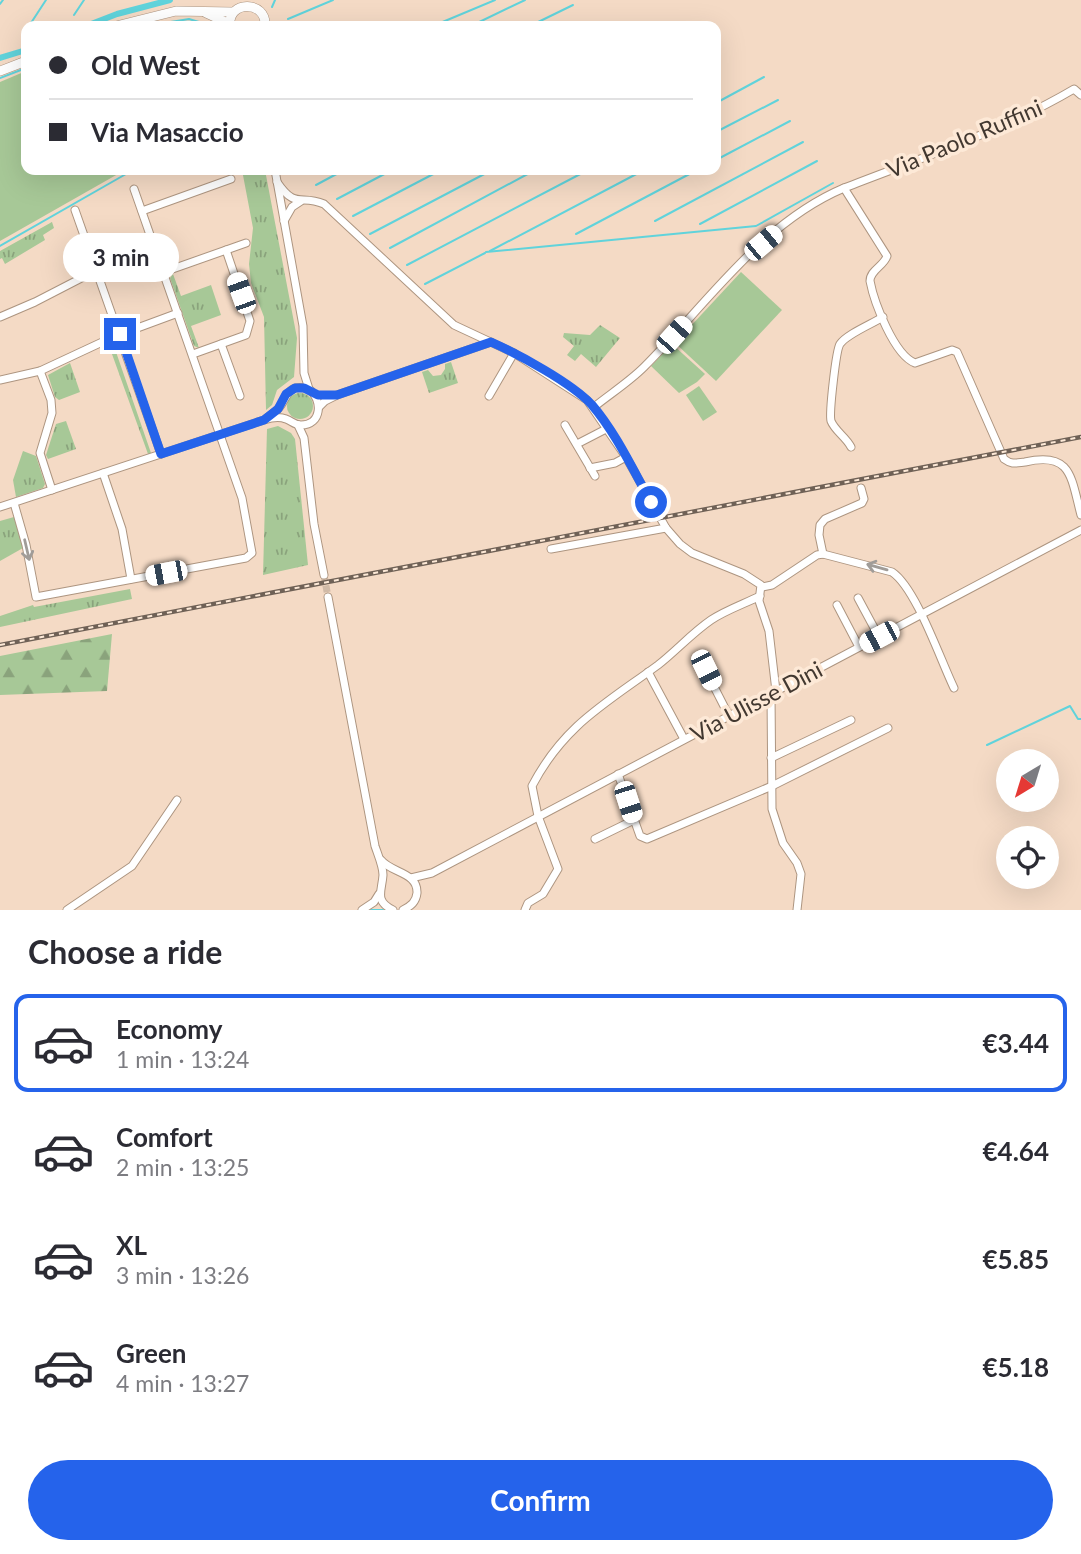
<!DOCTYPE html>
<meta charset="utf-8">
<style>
body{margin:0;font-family:Lato,sans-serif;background:#f7f7f7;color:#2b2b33;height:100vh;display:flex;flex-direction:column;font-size:26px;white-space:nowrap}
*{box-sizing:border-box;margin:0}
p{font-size:23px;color:#7c7c81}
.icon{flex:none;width:38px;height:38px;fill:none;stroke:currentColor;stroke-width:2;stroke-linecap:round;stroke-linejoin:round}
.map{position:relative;height:910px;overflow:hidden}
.details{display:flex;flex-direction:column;background:#fff;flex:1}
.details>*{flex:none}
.hud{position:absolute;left:21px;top:21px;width:700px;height:154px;border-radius:14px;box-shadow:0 7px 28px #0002;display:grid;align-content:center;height:154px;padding:0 28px;background:#fff}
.needle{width:46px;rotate:218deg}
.buttons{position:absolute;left:996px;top:749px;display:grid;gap:14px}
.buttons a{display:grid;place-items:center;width:63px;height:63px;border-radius:50%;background:#fff;box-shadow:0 7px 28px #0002;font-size:35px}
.end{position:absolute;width:32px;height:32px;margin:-16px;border:9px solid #2563eb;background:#fff;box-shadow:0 0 0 4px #fff}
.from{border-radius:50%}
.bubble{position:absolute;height:49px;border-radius:24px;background:#fff;box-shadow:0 7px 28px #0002;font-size:23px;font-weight:700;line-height:49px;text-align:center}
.car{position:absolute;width:21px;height:42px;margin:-21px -10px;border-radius:9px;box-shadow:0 0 5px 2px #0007;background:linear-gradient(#fff 24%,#345 0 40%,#fff 0 76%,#345 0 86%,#fff 0)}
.hud b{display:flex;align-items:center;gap:24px;height:66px;font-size:26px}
.hud b+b{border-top:2px solid #e1e1e2}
.hud i{width:18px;height:18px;background:#2b2b33}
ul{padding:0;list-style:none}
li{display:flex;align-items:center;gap:21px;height:98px;margin:0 14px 10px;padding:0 14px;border:4px solid transparent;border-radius:14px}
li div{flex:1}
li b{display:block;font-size:26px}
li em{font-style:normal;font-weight:700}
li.active{border-color:#2563eb}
li>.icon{width:63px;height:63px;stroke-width:1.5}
h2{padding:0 28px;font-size:32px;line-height:84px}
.button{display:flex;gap:14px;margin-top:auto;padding:14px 28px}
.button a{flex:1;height:80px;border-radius:42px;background:#2563eb;color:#fff;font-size:28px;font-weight:700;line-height:80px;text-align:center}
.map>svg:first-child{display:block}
.grass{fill:url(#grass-tufts)}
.forest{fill:url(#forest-firs)}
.pitch{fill:#a7c897}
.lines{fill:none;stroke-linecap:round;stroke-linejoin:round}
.stream{stroke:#60d3db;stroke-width:2}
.canal{stroke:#60d3db;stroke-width:6}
.minor-tunnel{stroke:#d0baa7;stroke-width:7;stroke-dasharray:7 3.5;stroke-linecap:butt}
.minor-casing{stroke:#ad9580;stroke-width:9}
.major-casing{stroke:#ad9580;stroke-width:10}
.minor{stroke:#fff;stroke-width:7}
.major{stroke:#fff;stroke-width:9}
.rail-casing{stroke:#6f6156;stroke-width:4.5}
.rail{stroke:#fde9d7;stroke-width:2;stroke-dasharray:5;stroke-linecap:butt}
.oneway{stroke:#a09c98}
.route{stroke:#2563eb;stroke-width:9}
.labels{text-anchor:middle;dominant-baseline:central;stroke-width:7;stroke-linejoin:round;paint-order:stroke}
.street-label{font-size:23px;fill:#423830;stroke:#fde9d7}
</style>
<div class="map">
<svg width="1081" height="910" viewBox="0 0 1081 910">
<defs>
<pattern id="grass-tufts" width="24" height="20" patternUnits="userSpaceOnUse" patternTransform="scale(1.75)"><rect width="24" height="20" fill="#a7c897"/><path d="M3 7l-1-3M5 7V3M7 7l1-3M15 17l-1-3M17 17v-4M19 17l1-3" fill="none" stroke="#8aa37c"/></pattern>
<pattern id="forest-firs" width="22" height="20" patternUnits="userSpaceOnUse" patternTransform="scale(1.75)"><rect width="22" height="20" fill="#a7c897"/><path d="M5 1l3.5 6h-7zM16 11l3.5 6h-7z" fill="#8aa37c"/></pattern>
</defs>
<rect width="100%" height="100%" fill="#f4dac5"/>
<!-- grass -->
<g class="grass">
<polygon points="242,170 265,170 297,338 294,377 277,390 272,405 266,410 264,317 251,283 249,264 253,228"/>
<polygon points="52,222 54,228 43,235 45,240 5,264 2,258 0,259 0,251"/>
<polygon points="173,274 181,296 211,285 221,315 191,326 199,348 194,346 170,278"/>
<polygon points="600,325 620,338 596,367 581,354 575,361 567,355 574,346 563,337 564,333 590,335"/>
<polygon points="113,341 117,342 120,350 116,352 151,453 148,454 108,343"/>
<polygon points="451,362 458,383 429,393 422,372 428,370 433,376 441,375 445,369 445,364"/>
<polygon points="70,363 80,392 59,400 55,397 48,375"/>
<circle cx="300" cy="406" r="13"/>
<polygon points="66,421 76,449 48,459 46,455 56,424"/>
<polygon points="278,426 291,433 295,439 308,565 263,575 267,429"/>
<polygon points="23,451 36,456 45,484 43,488 16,497 13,480"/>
<polygon points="14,517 23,548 0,561 0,521"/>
<polygon points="130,589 132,599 0,627 0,616 33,605 34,607"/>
</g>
<!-- forest -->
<polygon class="forest" points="112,634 107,691 0,695 0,656"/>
<!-- pitch -->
<g class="pitch">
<polygon points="26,71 26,170 125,170 0,241 0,82"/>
<polygon points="741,272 782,310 716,381 675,343"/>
<polygon points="672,344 705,374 697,382 679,393 651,366"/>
<polygon points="699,386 717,412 703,421 686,395"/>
</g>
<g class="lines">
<!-- stream -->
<g class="stream">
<polyline points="0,4 3,0"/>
<polyline points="272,7 275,0"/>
<polyline points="74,15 84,0"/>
<polyline points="288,19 333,0"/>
<polyline points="29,26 46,0"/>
<polyline points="146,26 189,19 212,26"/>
<polyline points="433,26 495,0"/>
<polyline points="471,26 525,0"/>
<polyline points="530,26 573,5"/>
<polyline points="572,26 577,24"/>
<polyline points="0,78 26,68"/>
<polyline points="716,103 764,77"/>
<polyline points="716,132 778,100"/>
<polyline points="716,160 790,121"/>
<polyline points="316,185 344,170"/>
<polyline points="337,199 392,170"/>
<polyline points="353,216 441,170"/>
<polyline points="655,221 803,142"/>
<polyline points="700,224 817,161"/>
<polyline points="370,234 492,170"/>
<polyline points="576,234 697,170"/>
<polyline points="0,246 133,170"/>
<polyline points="390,248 535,170"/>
<polyline points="490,251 644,170"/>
<polyline points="486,252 756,226 833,183"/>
<polyline points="407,265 588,170"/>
<polyline points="425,284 485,253"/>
<polyline points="987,745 1070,706 1078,719 1081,719"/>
<polyline points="371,910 383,910"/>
</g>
<!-- canal -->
<g class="canal">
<polyline points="86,26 117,14 170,0"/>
<polyline points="0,58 26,50"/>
</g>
<!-- minor-tunnel -->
<polyline class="minor-tunnel" points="324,575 328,597"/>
<!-- minor casing -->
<g class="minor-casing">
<g id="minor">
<polyline points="275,170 303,326 304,373 309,389"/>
<path d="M277 182C296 210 300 194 324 204L454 325 514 353 587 400 626 457 666 528 680 544 692 553 744 574 761 585 759 601 769 631 776 691"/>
<path d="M844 188C921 158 1003 131 1074 89L1081 95"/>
<polyline points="75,210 161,454"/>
<polyline points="142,211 231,179"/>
<polyline points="284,221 292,207 301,201"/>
<polyline points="164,272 246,243"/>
<polyline points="0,317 35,302 97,270"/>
<polyline points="221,344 240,396"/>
<polyline points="193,354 246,335 250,321 226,250"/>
<polyline points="40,371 51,400 52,413 40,453 52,490"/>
<polyline points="0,380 40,371 113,337 178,313"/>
<polyline points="489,396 514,353"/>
<polyline points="319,407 325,401 337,395 491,342"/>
<path d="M594 407C610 394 629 382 644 367 706 305 761 223 844 188L887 256C884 266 870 270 870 281 874 302 894 355 915 363L952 350 957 352 1004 459C1012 465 1016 463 1025 462 1072 451 1071 478 1081 515"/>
<polyline points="298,425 304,438 314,524 324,575"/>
<polyline points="565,425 595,476"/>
<polyline points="577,444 608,428"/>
<path d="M851 447C846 437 835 431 831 421 829 413 836 350 840 344 847 334 872 324 883 317"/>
<polyline points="590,468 615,463 626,457"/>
<polyline points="103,473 122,529 131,579"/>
<polyline points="14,503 26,545 36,597 246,558 252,553 242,498 134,189"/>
<path d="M0 507 264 420C270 418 279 416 286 419 292 421 294 425 301 425 322 425 323 400 309 389 286 383 289 397 278 409 274 413 269 416 264 420"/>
<polyline points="551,549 666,528"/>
<polyline points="823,554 819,535 820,525 825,519 862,503 864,499 861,488"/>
<path d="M762 587 772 585 817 555 823 554 892 572C916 588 940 659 954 688"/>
<path d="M328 597 375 846C378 855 383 866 383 875 382 891 374 901 393 910"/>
<polyline points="858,598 879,637"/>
<polyline points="837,605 859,647"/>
<polyline points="706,671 729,716"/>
<polyline points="648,672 684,739"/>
<polyline points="771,694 772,809 783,843 797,863 801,874 797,910"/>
<polyline points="771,758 851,720"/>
<polyline points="618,774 640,836 647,839 772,786 888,728"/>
<polyline points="595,839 634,820"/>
<path d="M381 860C391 873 418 872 417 893 416 902 411 906 403 910"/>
<polyline points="411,878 432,873 1081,530"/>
<polyline points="67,910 132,866 177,800"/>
<polyline points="362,910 374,902 379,894"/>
<path d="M525 910 528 903 543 894 558 869 538 816 532 786C564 725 605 704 658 665 676 651 692 633 711 620 726 610 744 604 760 596"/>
</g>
</g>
<!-- major casing -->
<g class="major-casing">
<g id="major">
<polyline points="206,13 230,24"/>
<polyline points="116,26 176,11 232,12"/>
<path d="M230 26C227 0 267 0 265 26"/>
<polyline points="0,71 26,61"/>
</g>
</g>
<!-- minor -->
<use href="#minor" class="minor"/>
<!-- major -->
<use href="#major" class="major"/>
<!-- rail casing -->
<g class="rail-casing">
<polyline id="rail" points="0,645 1081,437"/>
</g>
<!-- rail -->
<use href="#rail" class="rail"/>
</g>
<!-- one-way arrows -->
<defs><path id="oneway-shaft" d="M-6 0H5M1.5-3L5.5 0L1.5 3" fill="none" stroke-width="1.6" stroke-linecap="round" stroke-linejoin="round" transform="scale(1.75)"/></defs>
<g class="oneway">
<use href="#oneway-shaft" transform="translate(27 550) rotate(77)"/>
<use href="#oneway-shaft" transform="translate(877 567) rotate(-164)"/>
</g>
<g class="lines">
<!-- route -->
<path class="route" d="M120 334 161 454 264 420 278 409 286 394 295 388H304L318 395H337L491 342C518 354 572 383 592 405 616 433 633 470 651 502"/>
</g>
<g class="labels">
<!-- street labels -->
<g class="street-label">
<text transform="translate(964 138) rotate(-23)">Via Paolo Ruffini</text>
<text transform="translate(756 701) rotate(-28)">Via Ulisse Dini</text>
</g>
</g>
</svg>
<div class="buttons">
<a><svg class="needle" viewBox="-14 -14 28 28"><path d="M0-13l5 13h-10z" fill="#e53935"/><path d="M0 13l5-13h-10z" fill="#7c7c81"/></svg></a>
<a><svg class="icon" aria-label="locate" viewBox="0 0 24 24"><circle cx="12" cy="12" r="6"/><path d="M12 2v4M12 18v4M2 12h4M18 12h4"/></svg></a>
</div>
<i class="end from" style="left:651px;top:502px"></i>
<i class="end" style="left:120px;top:334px"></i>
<div class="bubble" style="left:63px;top:233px;width:116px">3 min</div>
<i class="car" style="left:763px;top:243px;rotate:50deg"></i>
<i class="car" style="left:241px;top:293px;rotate:340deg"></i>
<i class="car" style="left:674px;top:335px;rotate:42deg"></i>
<i class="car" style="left:166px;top:573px;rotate:259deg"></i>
<i class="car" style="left:879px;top:637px;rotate:242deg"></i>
<i class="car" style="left:706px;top:670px;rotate:154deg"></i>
<i class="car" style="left:628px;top:802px;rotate:162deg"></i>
<div class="hud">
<b><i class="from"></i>Old West</b>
<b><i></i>Via Masaccio</b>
</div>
</div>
<section class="details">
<h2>Choose a ride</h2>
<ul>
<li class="active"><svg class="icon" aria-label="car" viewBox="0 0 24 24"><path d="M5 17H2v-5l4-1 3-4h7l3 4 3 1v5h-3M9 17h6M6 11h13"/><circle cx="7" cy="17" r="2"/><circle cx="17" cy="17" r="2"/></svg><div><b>Economy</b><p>1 min · 13:24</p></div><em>€3.44</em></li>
<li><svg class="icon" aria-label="car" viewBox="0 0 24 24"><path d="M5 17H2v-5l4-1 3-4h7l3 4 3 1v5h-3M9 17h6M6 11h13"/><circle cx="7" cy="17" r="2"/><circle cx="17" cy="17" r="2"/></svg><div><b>Comfort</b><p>2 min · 13:25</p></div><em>€4.64</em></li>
<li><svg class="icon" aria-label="car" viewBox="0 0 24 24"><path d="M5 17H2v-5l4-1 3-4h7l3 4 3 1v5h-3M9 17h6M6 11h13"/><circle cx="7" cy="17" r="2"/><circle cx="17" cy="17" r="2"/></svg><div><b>XL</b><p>3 min · 13:26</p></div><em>€5.85</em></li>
<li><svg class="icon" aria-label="car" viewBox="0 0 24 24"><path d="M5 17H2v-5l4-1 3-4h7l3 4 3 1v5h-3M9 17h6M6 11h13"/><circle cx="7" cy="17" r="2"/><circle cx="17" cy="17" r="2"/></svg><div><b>Green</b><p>4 min · 13:27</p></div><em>€5.18</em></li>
</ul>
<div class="button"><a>Confirm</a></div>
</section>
